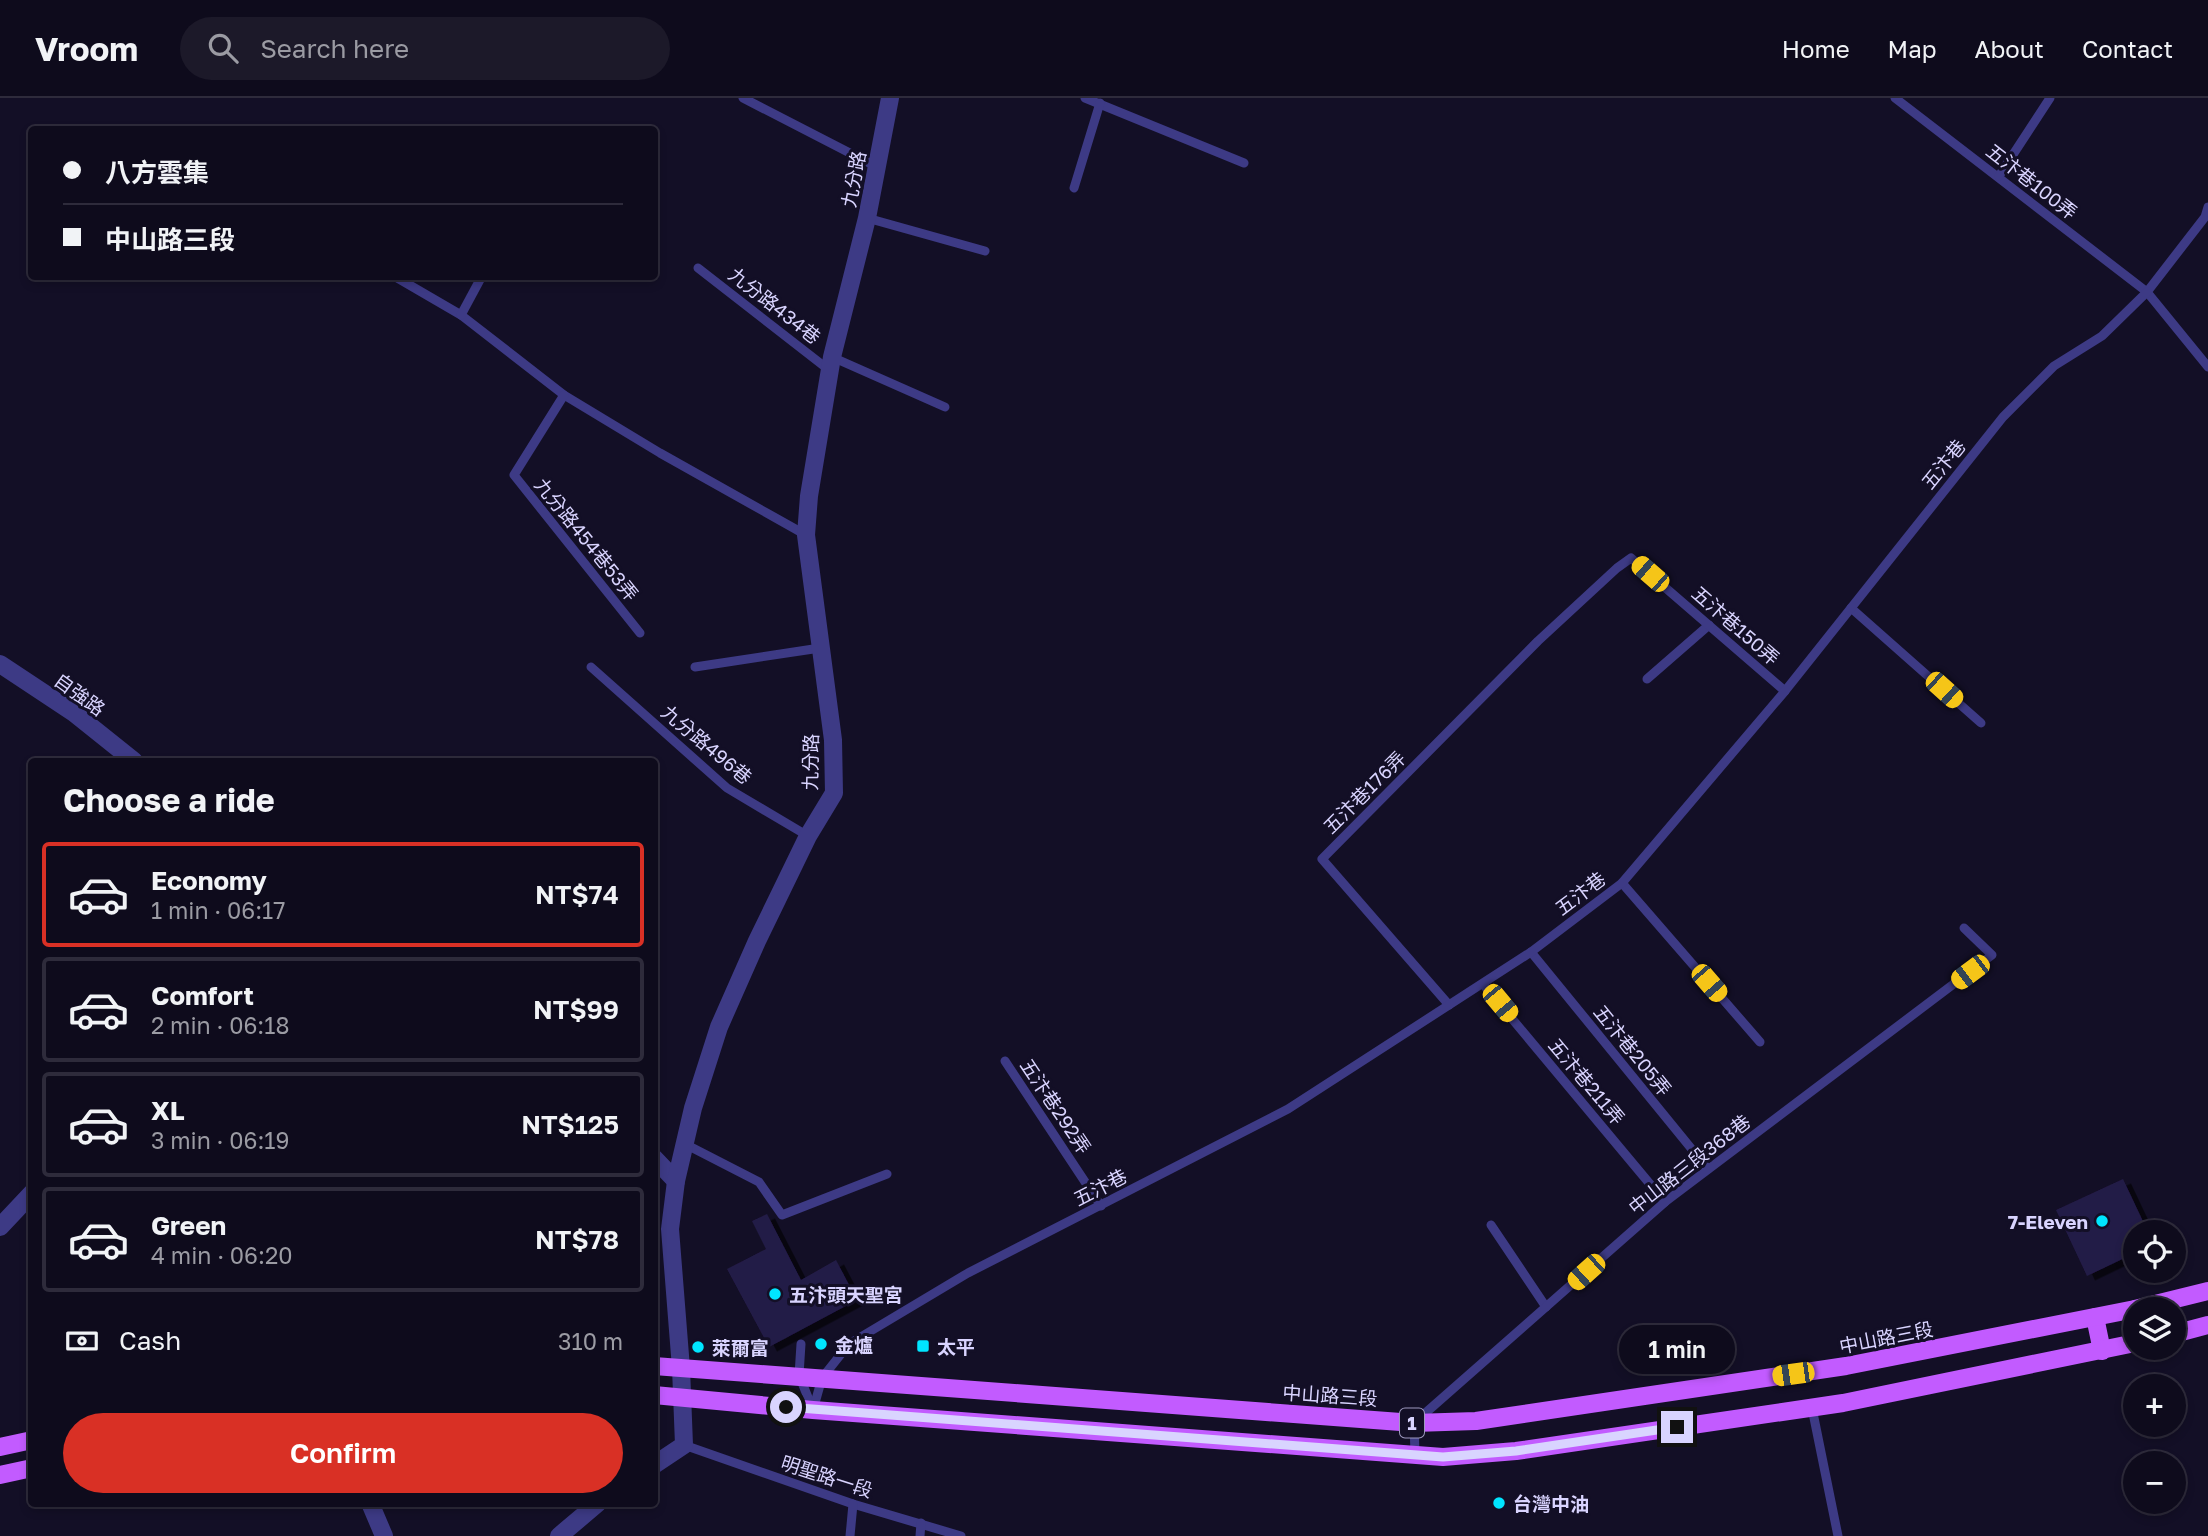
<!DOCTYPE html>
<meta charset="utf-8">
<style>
body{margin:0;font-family:"Golos Text","Noto Sans TC",sans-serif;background:#1c1929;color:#f1f3f6;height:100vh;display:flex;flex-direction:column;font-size:26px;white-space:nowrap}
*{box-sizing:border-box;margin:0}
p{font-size:23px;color:#9b9ba3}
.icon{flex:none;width:38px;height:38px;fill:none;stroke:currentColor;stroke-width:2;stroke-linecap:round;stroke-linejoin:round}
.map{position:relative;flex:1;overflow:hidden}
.drawer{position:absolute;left:28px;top:660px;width:630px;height:749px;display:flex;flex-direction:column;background:#0e0b1c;border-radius:7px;box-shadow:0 4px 10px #0003,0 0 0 2px #2e2b3b}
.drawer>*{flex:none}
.top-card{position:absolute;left:28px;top:28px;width:630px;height:154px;border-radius:7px;box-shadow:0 4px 10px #0003,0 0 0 2px #2e2b3b;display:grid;align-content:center;height:154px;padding:0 35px;background:#0e0b1c}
.buttons{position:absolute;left:2123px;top:1122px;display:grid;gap:14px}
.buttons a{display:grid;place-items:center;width:63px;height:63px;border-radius:50%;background:#0e0b1c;box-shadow:0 4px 10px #0003,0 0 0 2px #2e2b3b;font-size:35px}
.end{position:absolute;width:32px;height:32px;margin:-16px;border:9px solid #d9d4ff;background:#111;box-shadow:0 0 0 4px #111}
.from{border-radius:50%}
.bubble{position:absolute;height:49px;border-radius:24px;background:#0e0b1c;box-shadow:0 4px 10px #0003,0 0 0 2px #2e2b3b;font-size:23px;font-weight:600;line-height:49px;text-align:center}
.car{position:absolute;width:21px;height:42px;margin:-21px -10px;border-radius:9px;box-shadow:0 0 5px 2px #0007;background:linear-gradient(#f5c518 24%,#345 0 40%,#f5c518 0 76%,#345 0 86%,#f5c518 0)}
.top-card b{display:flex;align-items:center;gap:24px;height:66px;font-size:26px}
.top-card b+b{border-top:2px solid #2e2b3b}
.top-card i{width:18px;height:18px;background:#f1f3f6}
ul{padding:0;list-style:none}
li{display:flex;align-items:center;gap:21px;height:105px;margin:0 14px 10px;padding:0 21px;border:4px solid #2e2b3b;border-radius:7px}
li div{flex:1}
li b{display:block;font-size:26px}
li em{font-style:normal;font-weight:600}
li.active{border-color:#d93025}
li>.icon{width:63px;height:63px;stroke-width:1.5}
h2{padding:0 35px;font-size:32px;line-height:84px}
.pay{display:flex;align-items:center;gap:18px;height:77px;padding:0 35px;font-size:26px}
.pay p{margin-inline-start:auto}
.action{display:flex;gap:14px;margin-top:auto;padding:14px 35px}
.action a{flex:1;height:80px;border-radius:42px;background:#d93025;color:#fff;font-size:28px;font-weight:600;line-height:80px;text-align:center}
header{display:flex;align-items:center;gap:42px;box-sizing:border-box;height:98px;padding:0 35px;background:#0e0b1c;border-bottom:2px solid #2e2b3b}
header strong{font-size:33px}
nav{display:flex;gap:38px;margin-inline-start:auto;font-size:24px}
.search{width:490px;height:63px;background:#1c1929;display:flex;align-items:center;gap:18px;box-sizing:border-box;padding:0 24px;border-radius:38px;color:#9b9ba3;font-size:26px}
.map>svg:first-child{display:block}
.building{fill:#241b47;filter:url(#shadow)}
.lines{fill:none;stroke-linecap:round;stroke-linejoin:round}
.service{stroke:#3d3a85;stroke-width:9}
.minor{stroke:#3d3a85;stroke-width:18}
.tertiary{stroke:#3d3a85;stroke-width:18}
.primary{stroke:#c25bff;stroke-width:18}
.route{stroke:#d9d4ff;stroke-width:9}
.poi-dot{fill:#00e5ff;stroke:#130f26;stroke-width:2.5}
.labels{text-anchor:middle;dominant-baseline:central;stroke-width:6;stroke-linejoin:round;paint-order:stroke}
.shield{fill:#130f26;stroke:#9e99be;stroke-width:2}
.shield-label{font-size:18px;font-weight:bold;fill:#d9d4ff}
.street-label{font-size:19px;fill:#d9d4ff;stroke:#130f26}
.poi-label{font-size:19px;font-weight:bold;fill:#d9d4ff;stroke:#130f26;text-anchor:start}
</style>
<header>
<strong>Vroom</strong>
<div class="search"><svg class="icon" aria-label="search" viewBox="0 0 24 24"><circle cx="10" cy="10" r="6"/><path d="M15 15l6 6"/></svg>Search here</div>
<nav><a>Home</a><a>Map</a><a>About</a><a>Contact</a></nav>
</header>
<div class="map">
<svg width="2208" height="1438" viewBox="0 0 2208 1438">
<defs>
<filter id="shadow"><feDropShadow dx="8" dy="4.5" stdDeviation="0" flood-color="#0009"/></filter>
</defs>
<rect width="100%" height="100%" fill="#130f26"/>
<!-- building -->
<g class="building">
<polygon points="2123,1081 2148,1134 2135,1134 2135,1155 2087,1178 2056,1112"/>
<polygon points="767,1116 801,1182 836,1162 857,1202 769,1249 727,1171 766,1151 752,1123"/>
</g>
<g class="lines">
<!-- service -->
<g class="service">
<polyline points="743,0 877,69"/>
<polyline points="1085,0 1244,65"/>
<polyline points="1895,0 2147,194 2208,269"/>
<polyline points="1999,78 2050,0"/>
<polyline points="1074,90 1100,5"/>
<polyline points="867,120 985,153"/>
<polyline points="698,170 829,272"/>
<polyline points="394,178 461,217 564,297 660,355 806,437"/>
<polyline points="461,217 482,178"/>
<polyline points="832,259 945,309"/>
<polyline points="564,297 514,377 640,535"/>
<polyline points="1851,510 1981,625"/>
<polyline points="591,569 727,690 808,738"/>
<polyline points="695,569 820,550"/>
<polyline points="1647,581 1709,527"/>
<polyline points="1622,785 1760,944"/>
<polyline points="1531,854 1708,1071"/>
<polyline points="1483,886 1665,1104"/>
<polyline points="1449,907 1322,761 1538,543 1617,470 1631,460 1785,593"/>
<polyline points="1005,963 1101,1108"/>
<polyline points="685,1046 759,1084 782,1117 887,1076"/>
<polyline points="1491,1127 1546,1209"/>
<polyline points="801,1246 799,1277 813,1312"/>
<polyline points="1812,1310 1838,1438"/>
<polyline points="813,1312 822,1280 849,1246 968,1175 1288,1011 1531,854 1622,785 1785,593 2003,319 2054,268 2102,238 2147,194 2205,119 2208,109"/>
<polyline points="684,1347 853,1406 961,1438"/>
<polyline points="1415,1356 1414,1325 1665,1104 1992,857 1964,830"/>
<polyline points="850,1438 853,1406"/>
<polyline points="920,1438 921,1425"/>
</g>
<!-- minor -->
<g class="minor">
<polyline points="0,1129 32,1095"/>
<polyline points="370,1405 384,1438"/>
</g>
<!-- tertiary -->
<g class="tertiary">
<polyline points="0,566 74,615 134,663"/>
<polyline points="654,1060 676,1083"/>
<polyline points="654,1367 684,1347 681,1270 670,1131 676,1083 693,1010 719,929 757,843 808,738 834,695 833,642 806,437 809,398 832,259 867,120 890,0"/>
<polyline points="559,1438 598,1405"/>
</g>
<!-- primary -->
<g class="primary">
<polyline points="2135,1211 2208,1193"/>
<polyline points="2095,1219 2102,1253"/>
<polyline points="2174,1236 2208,1227"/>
<polyline points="654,1268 1414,1325 1476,1323 1846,1268 2135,1211"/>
<polyline points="654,1297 813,1312 1443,1359 1516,1353 1843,1305 2135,1245"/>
<polyline points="0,1349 32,1342"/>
<polyline points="0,1377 32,1370"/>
</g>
</g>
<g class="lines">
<!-- route -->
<polyline class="route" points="786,1309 1443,1359 1516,1353 1677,1329"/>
</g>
<!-- markers -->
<g class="poi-dot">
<circle cx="2102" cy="1123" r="7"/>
<circle cx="775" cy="1196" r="7"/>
<circle cx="821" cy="1246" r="7"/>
<rect x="916" y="1241" width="14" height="14" rx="3.5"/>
<circle cx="698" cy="1249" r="7"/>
<circle cx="1499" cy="1405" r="7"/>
</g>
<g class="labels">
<!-- shield labels -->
<rect class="shield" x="1400" y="1310.5" width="24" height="29" rx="5"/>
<g class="shield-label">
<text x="1412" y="1325">1</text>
</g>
<!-- street labels -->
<g class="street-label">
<text transform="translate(853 81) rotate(-79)">九分路</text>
<text transform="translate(2032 83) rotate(38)">五汴巷100弄</text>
<text transform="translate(775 207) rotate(38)">九分路434巷</text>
<text transform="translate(1943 366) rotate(-51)">五汴巷</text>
<text transform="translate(587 441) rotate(51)">九分路454巷53弄</text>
<text transform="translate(1736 527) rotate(41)">五汴巷150弄</text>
<text transform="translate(80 596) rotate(36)">自強路</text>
<text transform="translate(707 646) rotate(40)">九分路496巷</text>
<text transform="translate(810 664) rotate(-89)">九分路</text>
<text transform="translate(1364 694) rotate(-45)">五汴巷176弄</text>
<text transform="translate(1580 795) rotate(-37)">五汴巷</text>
<text transform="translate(1633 952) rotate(51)">五汴巷205弄</text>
<text transform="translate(1587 983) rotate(50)">五汴巷211弄</text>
<text transform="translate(1056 1008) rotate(56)">五汴巷292弄</text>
<text transform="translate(1689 1066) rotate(-38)">中山路三段368巷</text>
<text transform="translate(1100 1089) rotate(-27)">五汴巷</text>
<text transform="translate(1886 1239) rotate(-11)">中山路三段</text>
<text transform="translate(1330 1297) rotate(4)">中山路三段</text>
<text transform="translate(827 1378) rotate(18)">明聖路一段</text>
</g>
<!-- poi labels -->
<g class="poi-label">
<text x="2088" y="1123" text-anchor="end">7-Eleven</text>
<text x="789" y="1196">五汴頭天聖宮</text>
<text x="835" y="1246">金爐</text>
<text x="937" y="1248">太平</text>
<text x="712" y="1249">萊爾富</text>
<text x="1513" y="1405">台灣中油</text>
</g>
</g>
</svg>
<div class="buttons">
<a><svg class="icon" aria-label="locate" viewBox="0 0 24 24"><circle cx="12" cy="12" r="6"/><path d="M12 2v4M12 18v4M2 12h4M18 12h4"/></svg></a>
<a><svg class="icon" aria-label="layers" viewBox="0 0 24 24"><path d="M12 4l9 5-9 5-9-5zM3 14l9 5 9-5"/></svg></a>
<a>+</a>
<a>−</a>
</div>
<i class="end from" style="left:786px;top:1309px"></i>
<i class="end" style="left:1677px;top:1329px"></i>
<div class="bubble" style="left:1619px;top:1227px;width:116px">1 min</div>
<i class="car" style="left:1650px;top:476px;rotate:311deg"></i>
<i class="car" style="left:1944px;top:592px;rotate:132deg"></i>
<i class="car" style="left:1970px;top:874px;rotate:233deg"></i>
<i class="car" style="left:1709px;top:885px;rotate:139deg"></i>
<i class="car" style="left:1500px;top:905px;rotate:140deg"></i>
<i class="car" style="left:1586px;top:1174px;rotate:228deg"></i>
<i class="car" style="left:1793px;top:1276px;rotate:262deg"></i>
<div class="top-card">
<b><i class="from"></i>八方雲集</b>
<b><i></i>中山路三段</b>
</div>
<section class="drawer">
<h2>Choose a ride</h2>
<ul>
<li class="active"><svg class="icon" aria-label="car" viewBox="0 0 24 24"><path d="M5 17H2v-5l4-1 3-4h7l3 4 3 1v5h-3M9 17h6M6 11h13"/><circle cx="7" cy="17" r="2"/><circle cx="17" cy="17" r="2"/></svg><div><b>Economy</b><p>1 min · 06:17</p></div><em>NT$74</em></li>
<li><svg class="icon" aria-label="car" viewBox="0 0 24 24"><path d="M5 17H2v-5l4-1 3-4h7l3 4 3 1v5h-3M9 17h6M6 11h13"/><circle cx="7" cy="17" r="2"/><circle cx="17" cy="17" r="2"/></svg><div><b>Comfort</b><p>2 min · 06:18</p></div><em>NT$99</em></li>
<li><svg class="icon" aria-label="car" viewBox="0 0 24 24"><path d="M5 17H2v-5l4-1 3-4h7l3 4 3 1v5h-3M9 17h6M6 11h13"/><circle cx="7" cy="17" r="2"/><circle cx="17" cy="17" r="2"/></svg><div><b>XL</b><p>3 min · 06:19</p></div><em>NT$125</em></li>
<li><svg class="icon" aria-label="car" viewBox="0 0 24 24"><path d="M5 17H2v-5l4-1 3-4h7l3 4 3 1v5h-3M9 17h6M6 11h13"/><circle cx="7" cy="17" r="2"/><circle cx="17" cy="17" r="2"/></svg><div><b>Green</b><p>4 min · 06:20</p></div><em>NT$78</em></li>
</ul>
<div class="pay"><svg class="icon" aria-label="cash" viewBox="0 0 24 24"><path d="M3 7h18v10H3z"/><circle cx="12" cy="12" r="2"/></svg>Cash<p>310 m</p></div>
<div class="action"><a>Confirm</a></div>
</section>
</div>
